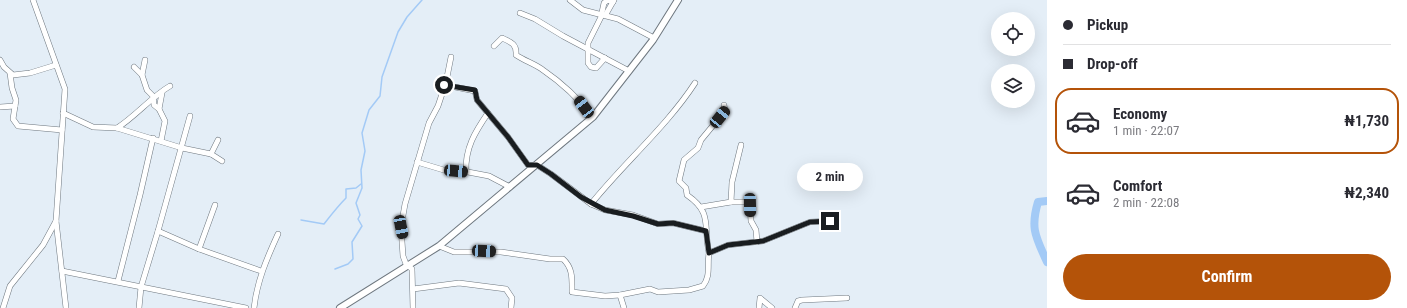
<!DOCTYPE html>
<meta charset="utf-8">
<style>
body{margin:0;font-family:"Roboto Condensed",sans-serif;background:#f7f7f7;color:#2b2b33;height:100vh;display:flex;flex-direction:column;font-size:15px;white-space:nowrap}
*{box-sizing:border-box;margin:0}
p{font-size:13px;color:#7c7c81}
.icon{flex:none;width:22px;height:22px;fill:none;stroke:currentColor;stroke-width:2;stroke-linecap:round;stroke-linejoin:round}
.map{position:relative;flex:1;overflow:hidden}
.side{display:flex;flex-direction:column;background:#fff;width:360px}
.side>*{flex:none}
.banner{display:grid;align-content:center;height:88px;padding:0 16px;background:#fff}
.fabs{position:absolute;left:991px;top:12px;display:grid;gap:8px}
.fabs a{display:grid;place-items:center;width:44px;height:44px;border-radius:50%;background:#fff;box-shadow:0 4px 16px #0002;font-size:20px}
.end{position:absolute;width:18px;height:18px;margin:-9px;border:5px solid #191d20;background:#fff;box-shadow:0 0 0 2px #fff}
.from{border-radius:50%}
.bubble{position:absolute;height:28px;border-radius:14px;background:#fff;box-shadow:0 4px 16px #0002;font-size:13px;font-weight:700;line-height:28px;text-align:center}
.car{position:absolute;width:12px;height:24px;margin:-12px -6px;border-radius:5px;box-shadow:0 0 3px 1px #0007;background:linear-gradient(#222 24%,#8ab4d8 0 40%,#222 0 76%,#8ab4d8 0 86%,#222 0)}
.banner b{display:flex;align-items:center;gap:14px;height:38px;font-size:15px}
.banner b+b{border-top:1px solid #e1e1e2}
.banner i{width:10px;height:10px;background:#2b2b33}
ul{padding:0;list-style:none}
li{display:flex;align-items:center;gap:12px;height:66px;margin:0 8px 6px;padding:0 8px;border:2px solid transparent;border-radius:16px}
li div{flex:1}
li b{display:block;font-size:15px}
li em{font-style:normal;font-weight:700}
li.current{border-color:#b45309}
li>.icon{width:36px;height:36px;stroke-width:1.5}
.cta{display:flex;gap:8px;margin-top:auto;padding:8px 16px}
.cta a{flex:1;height:46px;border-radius:24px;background:#b45309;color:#fff;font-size:16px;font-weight:700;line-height:46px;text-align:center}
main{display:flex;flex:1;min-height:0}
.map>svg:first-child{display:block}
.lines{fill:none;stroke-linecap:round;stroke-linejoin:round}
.stream{stroke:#a3caf6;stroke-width:1.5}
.river{stroke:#a3caf6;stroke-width:8}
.minor-casing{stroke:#6e777f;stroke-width:6}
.tertiary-casing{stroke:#6e777f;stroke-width:8}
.minor{stroke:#fff;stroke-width:5}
.tertiary{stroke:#fff;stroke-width:6}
.route{stroke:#191d20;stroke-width:5}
</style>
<main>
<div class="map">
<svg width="1047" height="308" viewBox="0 0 1047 308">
<rect width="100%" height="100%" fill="#e4eef7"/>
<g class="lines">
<!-- stream -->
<g class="stream">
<path d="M301 220 324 224C331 215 338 206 346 198V189L356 188 361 184"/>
<polyline points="335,269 348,264 353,259 352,242 362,226 358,219 360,215 356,203 362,188 361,170 365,151 362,133 369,110 380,96 382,77 398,32 407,17 422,0"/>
</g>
<!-- river -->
<path class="river" d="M1047 201 1038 202C1030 229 1036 237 1047 262"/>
<!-- minor casing -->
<g class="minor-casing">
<g id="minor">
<polyline points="33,0 65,89 56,221 66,308"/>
<polyline points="570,0 583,10 618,19 654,38"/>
<polyline points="520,13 535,19 563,36 629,71"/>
<polyline points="606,14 614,0"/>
<path d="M494 46 502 38C511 42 517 44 516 55 525 61 535 64 543 70 562 83 579 99 593 117"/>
<polyline points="605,58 596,68 591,67 588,63 588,43 601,17 604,3 608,0 613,2"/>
<polyline points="0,60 4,67 13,75 30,73 56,65"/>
<polyline points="134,67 142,75 147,90 153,96 154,105 159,109 165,121 161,141"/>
<polyline points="10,73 12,88 16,100 13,119 18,126 62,130"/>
<polyline points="142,75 145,60"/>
<path d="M445 85 475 91 477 100 508 137 528 165H537L551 174 591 204C624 163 667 126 695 83"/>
<path d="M724 105 725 111 701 140 698 148 684 160 679 181 686 188 687 195C713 213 703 225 709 253L728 245 763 241 810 222 830 221"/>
<polyline points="0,107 15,106"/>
<polyline points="159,109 162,93"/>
<polyline points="63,113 93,127 117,128 182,148 211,154 222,161"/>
<path d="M117 128C136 116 151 97 170 86"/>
<polyline points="741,145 732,182 731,202 746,202 750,205 751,221 756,230 757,242"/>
<polyline points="211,154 218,140"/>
<polyline points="417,162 447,171 468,172 489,176 510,187"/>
<path d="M466 172C465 148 475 132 488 113"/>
<polyline points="591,204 605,210 633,215 658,224 673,223 706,231"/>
<polyline points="701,207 731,202"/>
<polyline points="158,231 199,249 261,271"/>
<path d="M439 246 454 252H501L550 259H563C573 268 572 279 572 292L605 296 620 295 650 289 658 292 689 290 703 286C711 276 707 265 709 253"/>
<polyline points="199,249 215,205"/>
<polyline points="62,271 246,308"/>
<polyline points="118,281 140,195 153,138"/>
<polyline points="413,289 459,283 506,289 512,298 511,308"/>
<polyline points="620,295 624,308"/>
<polyline points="3,308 10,286 43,245 56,221"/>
<polyline points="139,308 141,287 158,231 190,116"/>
<path d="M254 308C257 281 267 258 278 234"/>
<polyline points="413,308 412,269 406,264 403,256 401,227 405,204 429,123 438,106 446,82 451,57"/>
<polyline points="759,308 760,298 772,308"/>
<polyline points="795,308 798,301 802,300 847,298"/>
</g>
</g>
<!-- tertiary casing -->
<g class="tertiary-casing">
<polyline id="tertiary" points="340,308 439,246 593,117 653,40 678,0"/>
</g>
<!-- minor -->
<use href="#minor" class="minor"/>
<!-- tertiary -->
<use href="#tertiary" class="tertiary"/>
</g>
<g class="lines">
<!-- route -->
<polyline class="route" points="444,85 475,90 477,100 508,137 528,165 537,165 551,174 581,197 605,210 633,216 658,224 673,223 706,231 709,253 728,245 763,241 810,222 830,221"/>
</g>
</svg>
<div class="fabs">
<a><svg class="icon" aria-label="locate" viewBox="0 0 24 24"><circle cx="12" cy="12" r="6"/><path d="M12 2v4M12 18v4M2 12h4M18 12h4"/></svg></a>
<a><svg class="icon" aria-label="layers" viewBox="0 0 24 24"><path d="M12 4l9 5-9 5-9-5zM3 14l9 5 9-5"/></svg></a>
</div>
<i class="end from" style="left:444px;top:85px"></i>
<i class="end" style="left:830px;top:221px"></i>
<div class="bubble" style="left:797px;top:163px;width:66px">2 min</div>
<i class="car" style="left:584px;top:107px;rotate:323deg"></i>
<i class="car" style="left:720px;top:117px;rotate:39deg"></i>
<i class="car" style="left:456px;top:171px;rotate:95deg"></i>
<i class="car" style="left:750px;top:205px;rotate:179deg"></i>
<i class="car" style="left:401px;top:227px;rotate:169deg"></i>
<i class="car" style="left:484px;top:251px;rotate:93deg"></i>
</div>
<section class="side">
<div class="banner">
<b><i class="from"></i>Pickup</b>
<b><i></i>Drop-off</b>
</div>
<ul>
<li class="current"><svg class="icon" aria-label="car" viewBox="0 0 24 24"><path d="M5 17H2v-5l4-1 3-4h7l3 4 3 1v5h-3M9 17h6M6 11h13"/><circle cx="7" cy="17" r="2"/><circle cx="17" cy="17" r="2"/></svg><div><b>Economy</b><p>1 min · 22:07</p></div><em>₦1,730</em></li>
<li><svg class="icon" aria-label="car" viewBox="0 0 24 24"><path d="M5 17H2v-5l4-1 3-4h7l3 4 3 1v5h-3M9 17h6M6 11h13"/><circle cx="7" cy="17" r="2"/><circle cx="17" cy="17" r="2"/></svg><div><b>Comfort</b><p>2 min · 22:08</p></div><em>₦2,340</em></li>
</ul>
<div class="cta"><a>Confirm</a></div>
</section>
</main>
